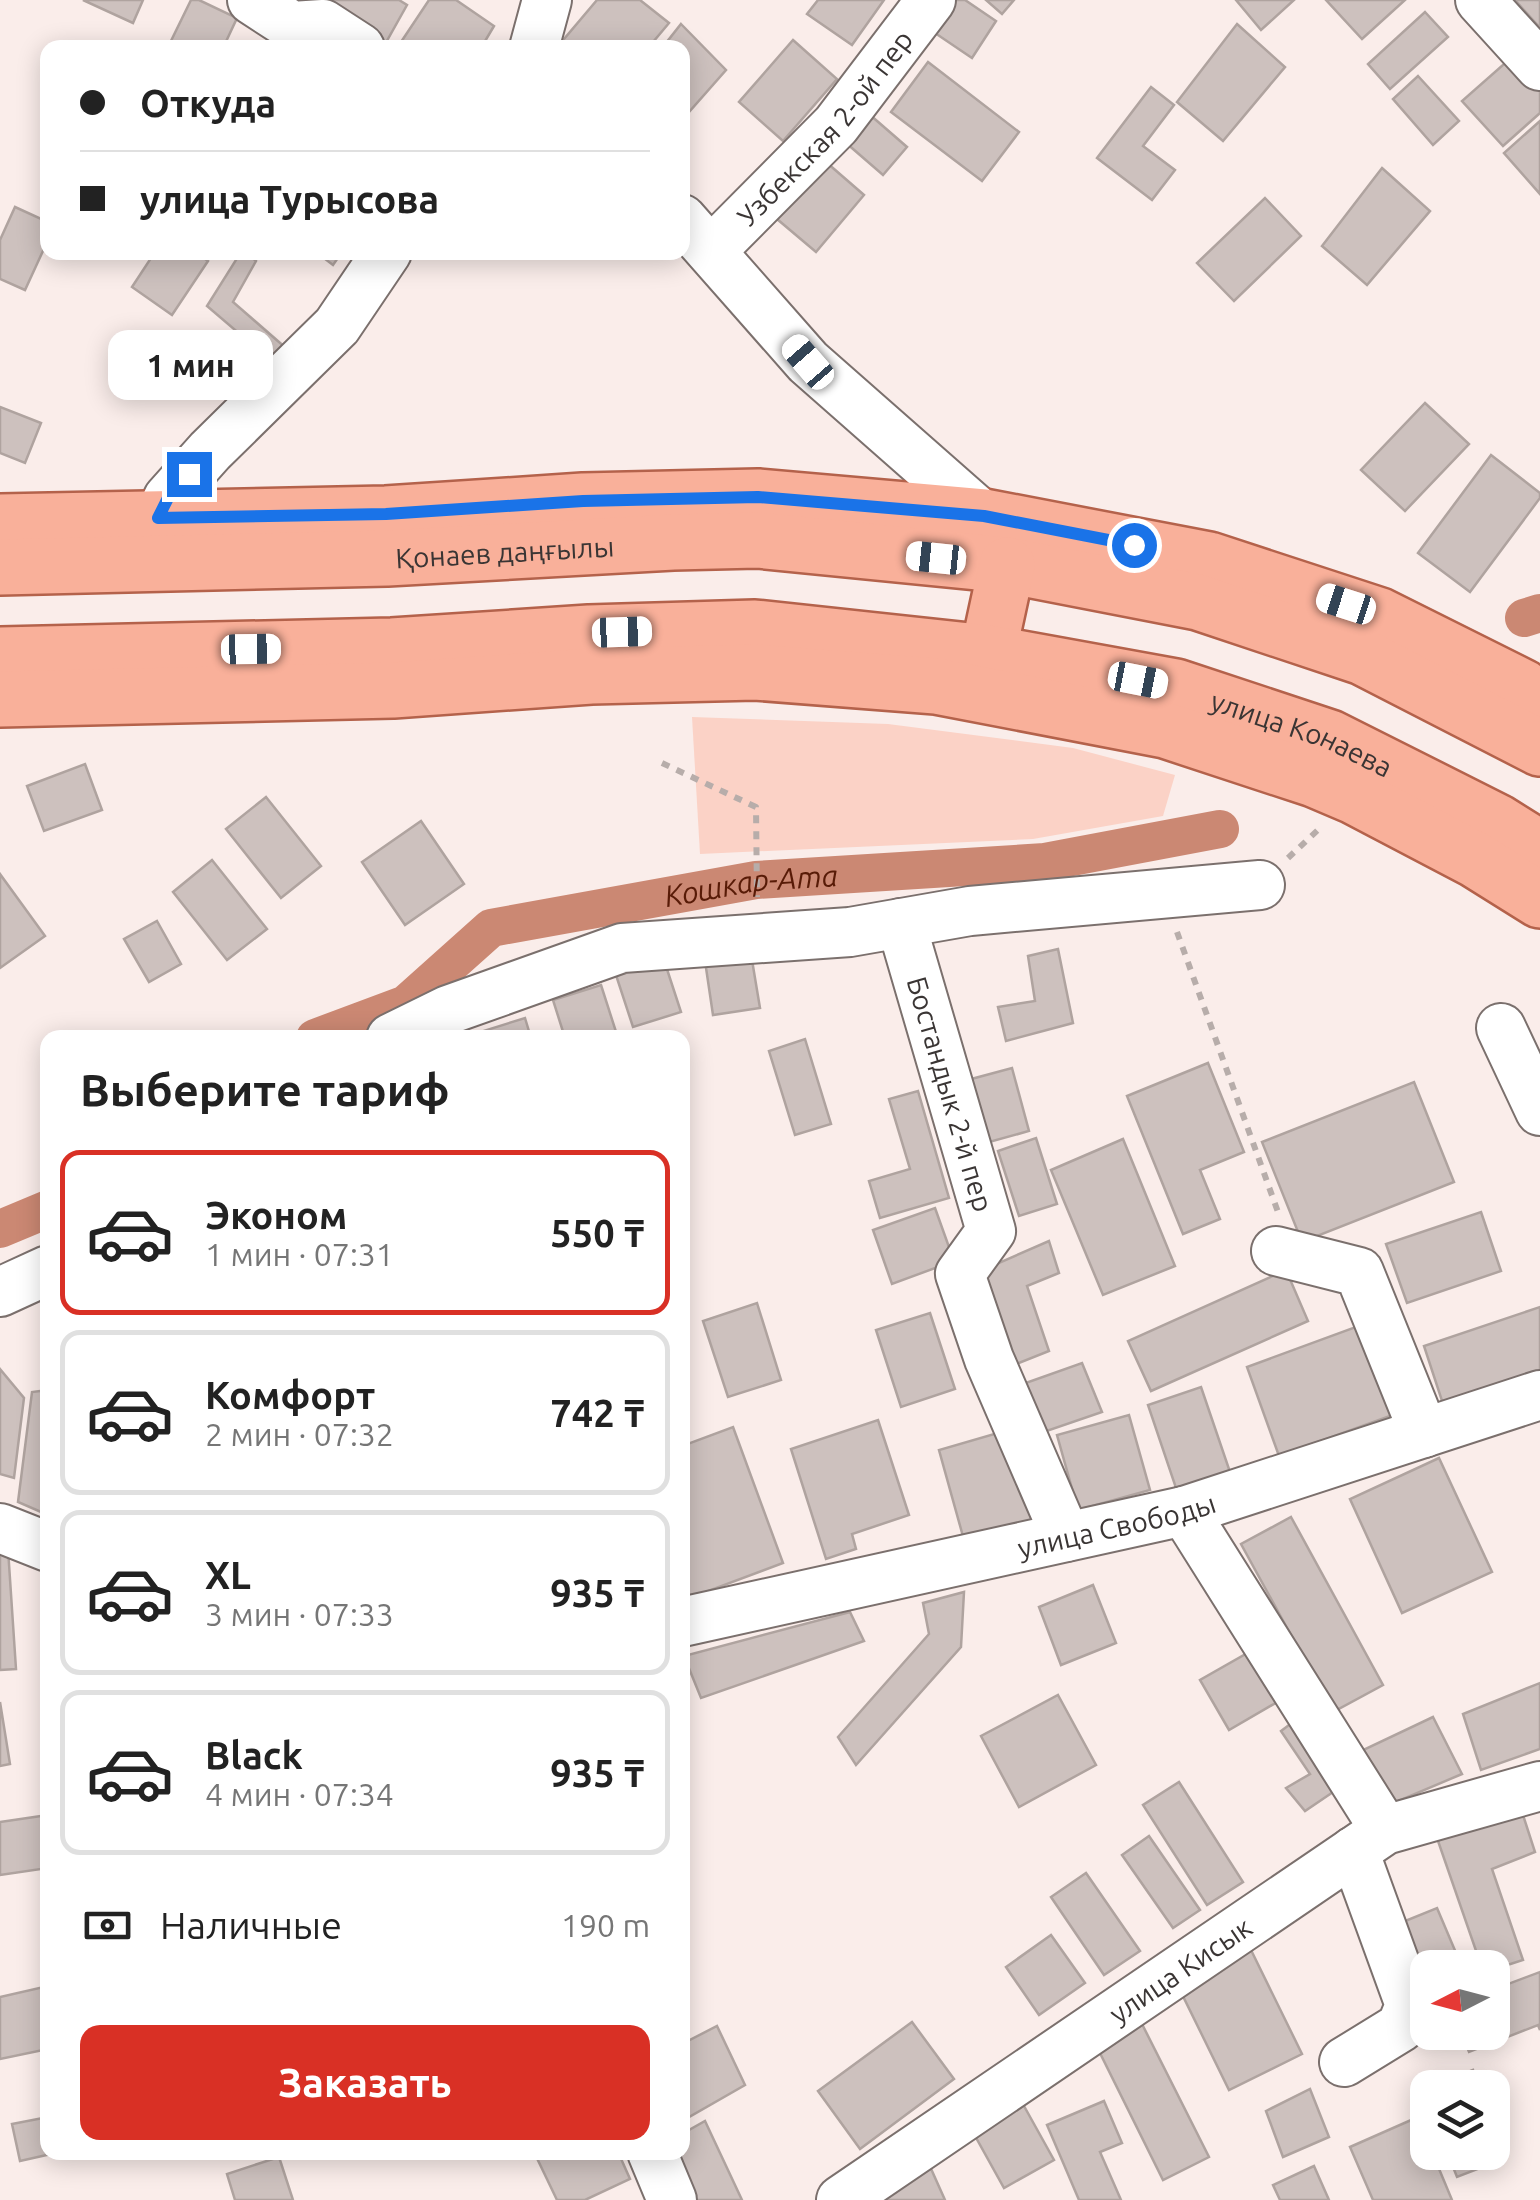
<!DOCTYPE html>
<html lang="ru">
<meta charset="utf-8">
<style>
body{margin:0;font-family:Ubuntu,sans-serif;background:#f6f6f6;color:#222;height:100vh;display:flex;flex-direction:column;font-size:38px;white-space:nowrap}
*{box-sizing:border-box;margin:0}
p{font-size:32px;color:#767676}
.icon{flex:none;width:55px;height:55px;fill:none;stroke:currentColor;stroke-width:2;stroke-linecap:round;stroke-linejoin:round}
.map{position:relative;flex:1;overflow:hidden}
.drawer{position:absolute;left:40px;top:1030px;width:650px;height:1130px;display:flex;flex-direction:column;background:#fff;border-radius:20px;box-shadow:0 5px 25px #0003}
.drawer>*{flex:none}
.banner{position:absolute;left:40px;top:40px;width:650px;height:220px;border-radius:20px;box-shadow:0 5px 25px #0003;display:grid;align-content:center;height:220px;padding:0 40px;background:#fff}
.needle{width:65px;rotate:264deg}
.tools{position:absolute;left:1410px;top:1950px;display:grid;gap:20px}
.tools a{display:grid;place-items:center;width:100px;height:100px;border-radius:20px;background:#fff;box-shadow:0 5px 25px #0003;font-size:50px}
.end{position:absolute;width:45px;height:45px;margin:-22px;border:12px solid #1a73e8;background:#fff;box-shadow:0 0 0 5px #fff}
.from{border-radius:50%}
.bubble{position:absolute;height:70px;border-radius:20px;background:#fff;box-shadow:0 5px 25px #0003;font-size:32px;font-weight:600;line-height:70px;text-align:center}
.car{position:absolute;width:30px;height:60px;margin:-30px -15px;border-radius:12px;box-shadow:0 0 8px 2px #0007;background:linear-gradient(#fff 24%,#345 0 40%,#fff 0 76%,#345 0 86%,#fff 0)}
.banner b{display:flex;align-items:center;gap:35px;height:95px;font-size:38px}
.banner b+b{border-top:2px solid #e0e0e0}
.banner i{width:25px;height:25px;background:#222}
ul{padding:0;list-style:none}
li{display:flex;align-items:center;gap:30px;height:165px;margin:0 20px 15px;padding:0 20px;border:5px solid #e0e0e0;border-radius:20px}
li div{flex:1}
li b{display:block;font-size:38px}
li em{font-style:normal;font-weight:600}
li.active{border-color:#d93025}
li>.icon{width:90px;height:90px;stroke-width:1.5}
h2{padding:0 40px;font-size:45px;line-height:120px}
.pay{display:flex;align-items:center;gap:25px;height:110px;padding:0 40px;font-size:38px}
.pay p{margin-inline-start:auto}
.action{display:flex;gap:20px;margin-top:auto;padding:20px 40px}
.action a{flex:1;height:115px;border-radius:20px;background:#d93025;color:#fff;font-size:40px;font-weight:600;line-height:115px;text-align:center}
.map>svg:first-child{display:block}
.green{fill:#fbd2c6}
.lines{fill:none;stroke-linecap:round;stroke-linejoin:round}
.canal{stroke:#cb8873;stroke-width:38}
.building{fill:#cdc1be;stroke:#afa39f;stroke-width:2.5}
.minor-casing{stroke:#7b706d;stroke-width:52}
.major-casing{stroke:#b4624b;stroke-width:60}
.path{stroke:#b7adaa;stroke-width:6;stroke-dasharray:8 8;stroke-linecap:butt}
.minor{stroke:#fff;stroke-width:48}
.major{stroke:#f9b09a;stroke-width:55}
.route{stroke:#1a73e8;stroke-width:12}
.labels{text-anchor:middle;dominant-baseline:central;stroke-width:8;stroke-linejoin:round;paint-order:stroke}
.street-label{font-size:28px;fill:#3a3534;stroke:#fff}
.water-label{font-size:30px;font-style:italic;fill:#581b07;stroke:#fff}
</style>
<div class="map">
<svg width="1540" height="2200" viewBox="0 0 1540 2200">
<rect width="100%" height="100%" fill="#faedea"/>
<!-- green -->
<polygon class="green" points="692,717 888,724 1073,748 1175,775 1163,816 1033,839 700,854"/>
<g class="lines">
<!-- canal -->
<g class="canal">
<polyline points="1524,618 1540,613"/>
<path id="s1" d="M315 1038 406 1004 491 928 756 880 1045 862 1220 829"/>
<polyline points="0,1229 48,1209"/>
</g>
</g>
<!-- building -->
<g class="building">
<polygon points="83,0 143,0 133,23"/>
<polygon points="191,0 199,0 237,18 223,48 168,47"/>
<polygon points="322,0 399,0 407,5 384,46 318,6"/>
<polygon points="429,0 456,0 494,26 481,48 397,48"/>
<polygon points="597,0 640,0 669,23 648,48 562,48 559,45"/>
<polygon points="818,0 884,0 852,45 807,14"/>
<polygon points="953,0 965,0 996,21 972,58 932,31"/>
<polygon points="986,0 1014,0 1002,14"/>
<polygon points="1236,0 1294,0 1261,30"/>
<polygon points="1326,0 1405,0 1362,39"/>
<polygon points="1515,0 1540,0 1540,28"/>
<polygon points="1425,12 1448,37 1390,89 1368,64"/>
<polygon points="681,24 726,70 682,120 682,48 662,48"/>
<polygon points="1237,24 1285,67 1223,141 1177,102"/>
<polygon points="793,40 837,79 783,141 739,102"/>
<polygon points="1512,57 1540,88 1540,113 1503,146 1462,101"/>
<polygon points="928,62 1019,132 982,181 891,112"/>
<polygon points="1418,76 1459,121 1433,145 1393,99"/>
<polygon points="1151,87 1174,105 1143,146 1175,170 1152,200 1097,158"/>
<polygon points="869,114 907,147 883,175 845,142"/>
<polygon points="1540,121 1540,194 1504,153"/>
<polygon points="826,162 864,195 816,252 777,219"/>
<polygon points="1382,168 1430,211 1367,285 1322,246"/>
<polygon points="1265,198 1301,236 1234,301 1197,263"/>
<polygon points="15,207 48,222 48,240 25,290 0,279 0,240"/>
<polygon points="155,252 195,252 208,261 172,315 132,287"/>
<polygon points="241,252 246,252 256,261 233,302 287,349 275,364 207,306"/>
<polygon points="316,252 342,252 333,265"/>
<polygon points="1425,403 1469,444 1405,511 1361,470"/>
<polygon points="0,407 41,423 25,463 0,453"/>
<polygon points="1491,455 1540,493 1540,498 1470,592 1418,553"/>
<polygon points="85,764 102,810 44,831 27,786"/>
<polygon points="266,797 321,866 281,898 226,829"/>
<polygon points="421,821 464,884 405,925 362,862"/>
<polygon points="212,860 267,929 227,960 173,892"/>
<polygon points="0,874 45,936 0,968"/>
<polygon points="157,921 181,964 149,982 124,939"/>
<polygon points="1058,949 1073,1023 1006,1041 998,1007 1035,1001 1028,956"/>
<polygon points="751,954 760,1008 713,1015 705,961"/>
<polygon points="663,957 681,1012 633,1027 615,972"/>
<polygon points="601,985 618,1038 565,1038 553,1000"/>
<polygon points="525,1018 531,1038 478,1038 477,1033"/>
<polygon points="805,1039 831,1124 795,1135 769,1051"/>
<polygon points="1208,1063 1244,1152 1200,1170 1220,1219 1183,1234 1127,1096"/>
<polygon points="1012,1068 1029,1131 982,1144 964,1081"/>
<polygon points="1414,1082 1454,1182 1302,1242 1262,1142"/>
<polygon points="918,1091 949,1198 880,1218 869,1181 910,1169 889,1099"/>
<polygon points="1036,1138 1057,1204 1019,1216 998,1151"/>
<polygon points="1123,1139 1175,1266 1103,1295 1051,1170"/>
<polygon points="935,1208 954,1261 892,1284 873,1230"/>
<polygon points="1481,1212 1501,1271 1407,1303 1386,1244"/>
<polygon points="1049,1241 1059,1273 1027,1286 1049,1351 1009,1367 976,1273"/>
<polygon points="1286,1270 1308,1321 1151,1391 1128,1341"/>
<polygon points="757,1303 781,1380 728,1397 703,1321"/>
<polygon points="1540,1307 1540,1375 1444,1407 1424,1346"/>
<polygon points="930,1313 955,1389 901,1407 876,1330"/>
<polygon points="1372,1321 1404,1411 1279,1456 1247,1367"/>
<polygon points="1082,1363 1102,1412 1038,1434 1020,1385"/>
<polygon points="0,1369 24,1398 14,1478 0,1474"/>
<polygon points="1201,1387 1230,1472 1177,1491 1148,1405"/>
<polygon points="48,1390 48,1515 18,1502 32,1392"/>
<polygon points="1129,1415 1150,1490 1078,1510 1057,1435"/>
<polygon points="878,1420 909,1515 852,1534 856,1549 826,1559 791,1449"/>
<polygon points="733,1427 783,1563 687,1599 682,1586 682,1446"/>
<polygon points="1008,1430 1035,1519 964,1540 939,1450"/>
<polygon points="1439,1458 1492,1572 1402,1613 1350,1499"/>
<polygon points="1291,1517 1383,1685 1333,1712 1241,1544"/>
<polygon points="0,1549 8,1549 16,1669 0,1670"/>
<polygon points="1093,1585 1116,1643 1061,1665 1039,1607"/>
<polygon points="964,1592 961,1647 856,1765 838,1737 929,1634 923,1603"/>
<polygon points="850,1612 864,1641 701,1698 684,1656"/>
<polygon points="1251,1651 1279,1701 1229,1730 1200,1680"/>
<polygon points="1540,1683 1540,1749 1481,1770 1463,1714"/>
<polygon points="1058,1695 1096,1765 1019,1807 981,1736"/>
<polygon points="0,1702 10,1764 0,1766"/>
<polygon points="1433,1717 1462,1774 1389,1805 1361,1751"/>
<polygon points="1297,1719 1342,1786 1305,1811 1286,1788 1310,1774 1281,1731"/>
<polygon points="1179,1782 1243,1882 1207,1905 1143,1805"/>
<polygon points="1522,1812 1535,1852 1492,1869 1523,1960 1492,1970 1492,1968 1482,1968 1437,1838"/>
<polygon points="48,1815 48,1868 0,1875 0,1822"/>
<polygon points="1149,1836 1200,1910 1173,1928 1122,1855"/>
<polygon points="1086,1873 1140,1951 1104,1975 1051,1897"/>
<polygon points="1437,1908 1462,1967 1428,1968 1428,1981 1408,1989 1383,1930"/>
<polygon points="1051,1935 1085,1983 1039,2015 1006,1967"/>
<polygon points="1251,1950 1302,2054 1229,2090 1178,1986"/>
<polygon points="1540,1972 1540,2030 1538,2025 1469,2052 1461,2032 1492,2032 1492,1990"/>
<polygon points="48,1986 48,2049 0,2059 0,1997"/>
<polygon points="912,2022 954,2079 860,2149 818,2091"/>
<polygon points="1141,2022 1209,2157 1163,2180 1096,2045"/>
<polygon points="717,2026 745,2085 682,2121 682,2044"/>
<polygon points="1473,2070 1479,2088 1428,2088"/>
<polygon points="1310,2089 1329,2137 1283,2157 1266,2111"/>
<polygon points="1019,2097 1054,2160 1004,2188 969,2125"/>
<polygon points="1104,2101 1122,2143 1100,2152 1121,2200 1079,2200 1047,2125"/>
<polygon points="48,2117 48,2152 60,2152 20,2161 12,2124"/>
<polygon points="1418,2117 1428,2140 1428,2152 1432,2152 1452,2200 1373,2200 1350,2147"/>
<polygon points="705,2121 742,2200 696,2200 672,2152 682,2152 682,2134"/>
<polygon points="1492,2122 1506,2158 1457,2177 1447,2152 1492,2152"/>
<polygon points="534,2152 618,2152 630,2179 585,2200 557,2200"/>
<polygon points="279,2157 293,2200 235,2200 227,2174"/>
<polygon points="928,2162 945,2200 872,2200"/>
<polygon points="1314,2166 1329,2200 1280,2200 1273,2185"/>
</g>
<g class="lines">
<!-- minor casing -->
<g class="minor-casing">
<g id="minor">
<polyline points="252,0 292,26 323,24 360,48"/>
<polyline points="1480,0 1540,66"/>
<polyline points="534,48 547,0"/>
<polyline points="682,219 808,362 984,517"/>
<path id="s2" d="M711 251 836 125 931 0"/>
<polyline points="159,517 168,498 210,451 337,326 387,252"/>
<path id="s3" d="M901 923 991 1231 960 1274 989 1359 1066 1537"/>
<polyline points="1501,1028 1540,1111"/>
<polyline points="391,1038 448,1010 622,948 850,932 970,911 1260,885"/>
<polyline points="1276,1251 1359,1272 1424,1433"/>
<polyline points="0,1292 48,1270"/>
<polyline points="1184,1511 1385,1830"/>
<polyline points="0,1528 48,1547"/>
<path id="s4" d="M682 1622 1184 1511 1540 1395"/>
<polyline points="1344,2062 1401,2027 1410,2005 1354,1851"/>
<polyline points="652,2152 672,2200"/>
<path id="s5" d="M841 2200 1385 1830 1540 1786"/>
</g>
</g>
<!-- major casing -->
<g class="major-casing">
<g id="major">
<polyline points="0,522 386,514 583,501 758,497 984,517 1209,560 1380,616 1522,687 1540,699"/>
<path id="s6" d="M0 567 387 558 673 542 757 540 1007 565 1198 602 1363 657 1540 748"/>
<polyline points="988,653 1007,565"/>
<path id="s7" d="M0 655 392 646 589 633 755 628 988 653 1176 687 1330 738 1497 822 1540 849"/>
<polyline points="0,699 393,690 591,676 755,672 936,686 1165,730 1314,779 1354,796 1476,860 1540,900"/>
</g>
</g>
<!-- path -->
<g class="path">
<polyline points="662,763 756,807 757,897"/>
<polyline points="1288,858 1319,829"/>
<polyline points="1177,932 1278,1212"/>
</g>
<!-- minor -->
<use href="#minor" class="minor"/>
<!-- major -->
<use href="#major" class="major"/>
</g>
<g class="lines">
<!-- route -->
<polyline class="route" points="189,474 168,498 158,518 386,514 583,501 758,497 984,516 1134,545"/>
</g>
<g class="labels">
<!-- street labels -->
<g class="street-label">
<text stroke="none"><textPath href="#s2" startOffset="168">Узбекская 2-ой пер</textPath></text>
<text stroke="none"><textPath href="#s6" startOffset="505">Қонаев даңғылы</textPath></text>
<text stroke="none"><textPath href="#s7" startOffset="1315">улица Конаева</textPath></text>
<text stroke="none"><textPath href="#s3" startOffset="178">Бостандык 2-й пер</textPath></text>
<text stroke="none"><textPath href="#s4" startOffset="445">улица Свободы</textPath></text>
<text stroke="none"><textPath href="#s5" startOffset="410">улица Кисык</textPath></text>
</g>
<!-- water labels -->
<g class="water-label">
<text stroke="none"><textPath href="#s1" startOffset="475">Кошкар-Ата</textPath></text>
</g>
</g>
</svg>
<div class="tools">
<a><svg class="needle" viewBox="-14 -14 28 28"><path d="M0-13l5 13h-10z" fill="#e53935"/><path d="M0 13l5-13h-10z" fill="#767676"/></svg></a>
<a><svg class="icon" aria-label="layers" viewBox="0 0 24 24"><path d="M12 4l9 5-9 5-9-5zM3 14l9 5 9-5"/></svg></a>
</div>
<i class="end from" style="left:1134px;top:545px"></i>
<i class="end" style="left:189px;top:474px"></i>
<div class="bubble" style="left:108px;top:330px;width:165px">1 мин</div>
<i class="car" style="left:808px;top:362px;rotate:319deg"></i>
<i class="car" style="left:936px;top:558px;rotate:276deg"></i>
<i class="car" style="left:1346px;top:604px;rotate:288deg"></i>
<i class="car" style="left:622px;top:632px;rotate:88deg"></i>
<i class="car" style="left:251px;top:649px;rotate:89deg"></i>
<i class="car" style="left:1138px;top:680px;rotate:101deg"></i>
<div class="banner">
<b><i class="from"></i>Откуда</b>
<b><i></i>улица Турысова</b>
</div>
<section class="drawer">
<h2>Выберите тариф</h2>
<ul>
<li class="active"><svg class="icon" aria-label="car" viewBox="0 0 24 24"><path d="M5 17H2v-5l4-1 3-4h7l3 4 3 1v5h-3M9 17h6M6 11h13"/><circle cx="7" cy="17" r="2"/><circle cx="17" cy="17" r="2"/></svg><div><b>Эконом</b><p>1 мин · 07:31</p></div><em>550 ₸</em></li>
<li><svg class="icon" aria-label="car" viewBox="0 0 24 24"><path d="M5 17H2v-5l4-1 3-4h7l3 4 3 1v5h-3M9 17h6M6 11h13"/><circle cx="7" cy="17" r="2"/><circle cx="17" cy="17" r="2"/></svg><div><b>Комфорт</b><p>2 мин · 07:32</p></div><em>742 ₸</em></li>
<li><svg class="icon" aria-label="car" viewBox="0 0 24 24"><path d="M5 17H2v-5l4-1 3-4h7l3 4 3 1v5h-3M9 17h6M6 11h13"/><circle cx="7" cy="17" r="2"/><circle cx="17" cy="17" r="2"/></svg><div><b>XL</b><p>3 мин · 07:33</p></div><em>935 ₸</em></li>
<li><svg class="icon" aria-label="car" viewBox="0 0 24 24"><path d="M5 17H2v-5l4-1 3-4h7l3 4 3 1v5h-3M9 17h6M6 11h13"/><circle cx="7" cy="17" r="2"/><circle cx="17" cy="17" r="2"/></svg><div><b>Black</b><p>4 мин · 07:34</p></div><em>935 ₸</em></li>
</ul>
<div class="pay"><svg class="icon" aria-label="cash" viewBox="0 0 24 24"><path d="M3 7h18v10H3z"/><circle cx="12" cy="12" r="2"/></svg>Наличные<p>190 m</p></div>
<div class="action"><a>Заказать</a></div>
</section>
</div>
